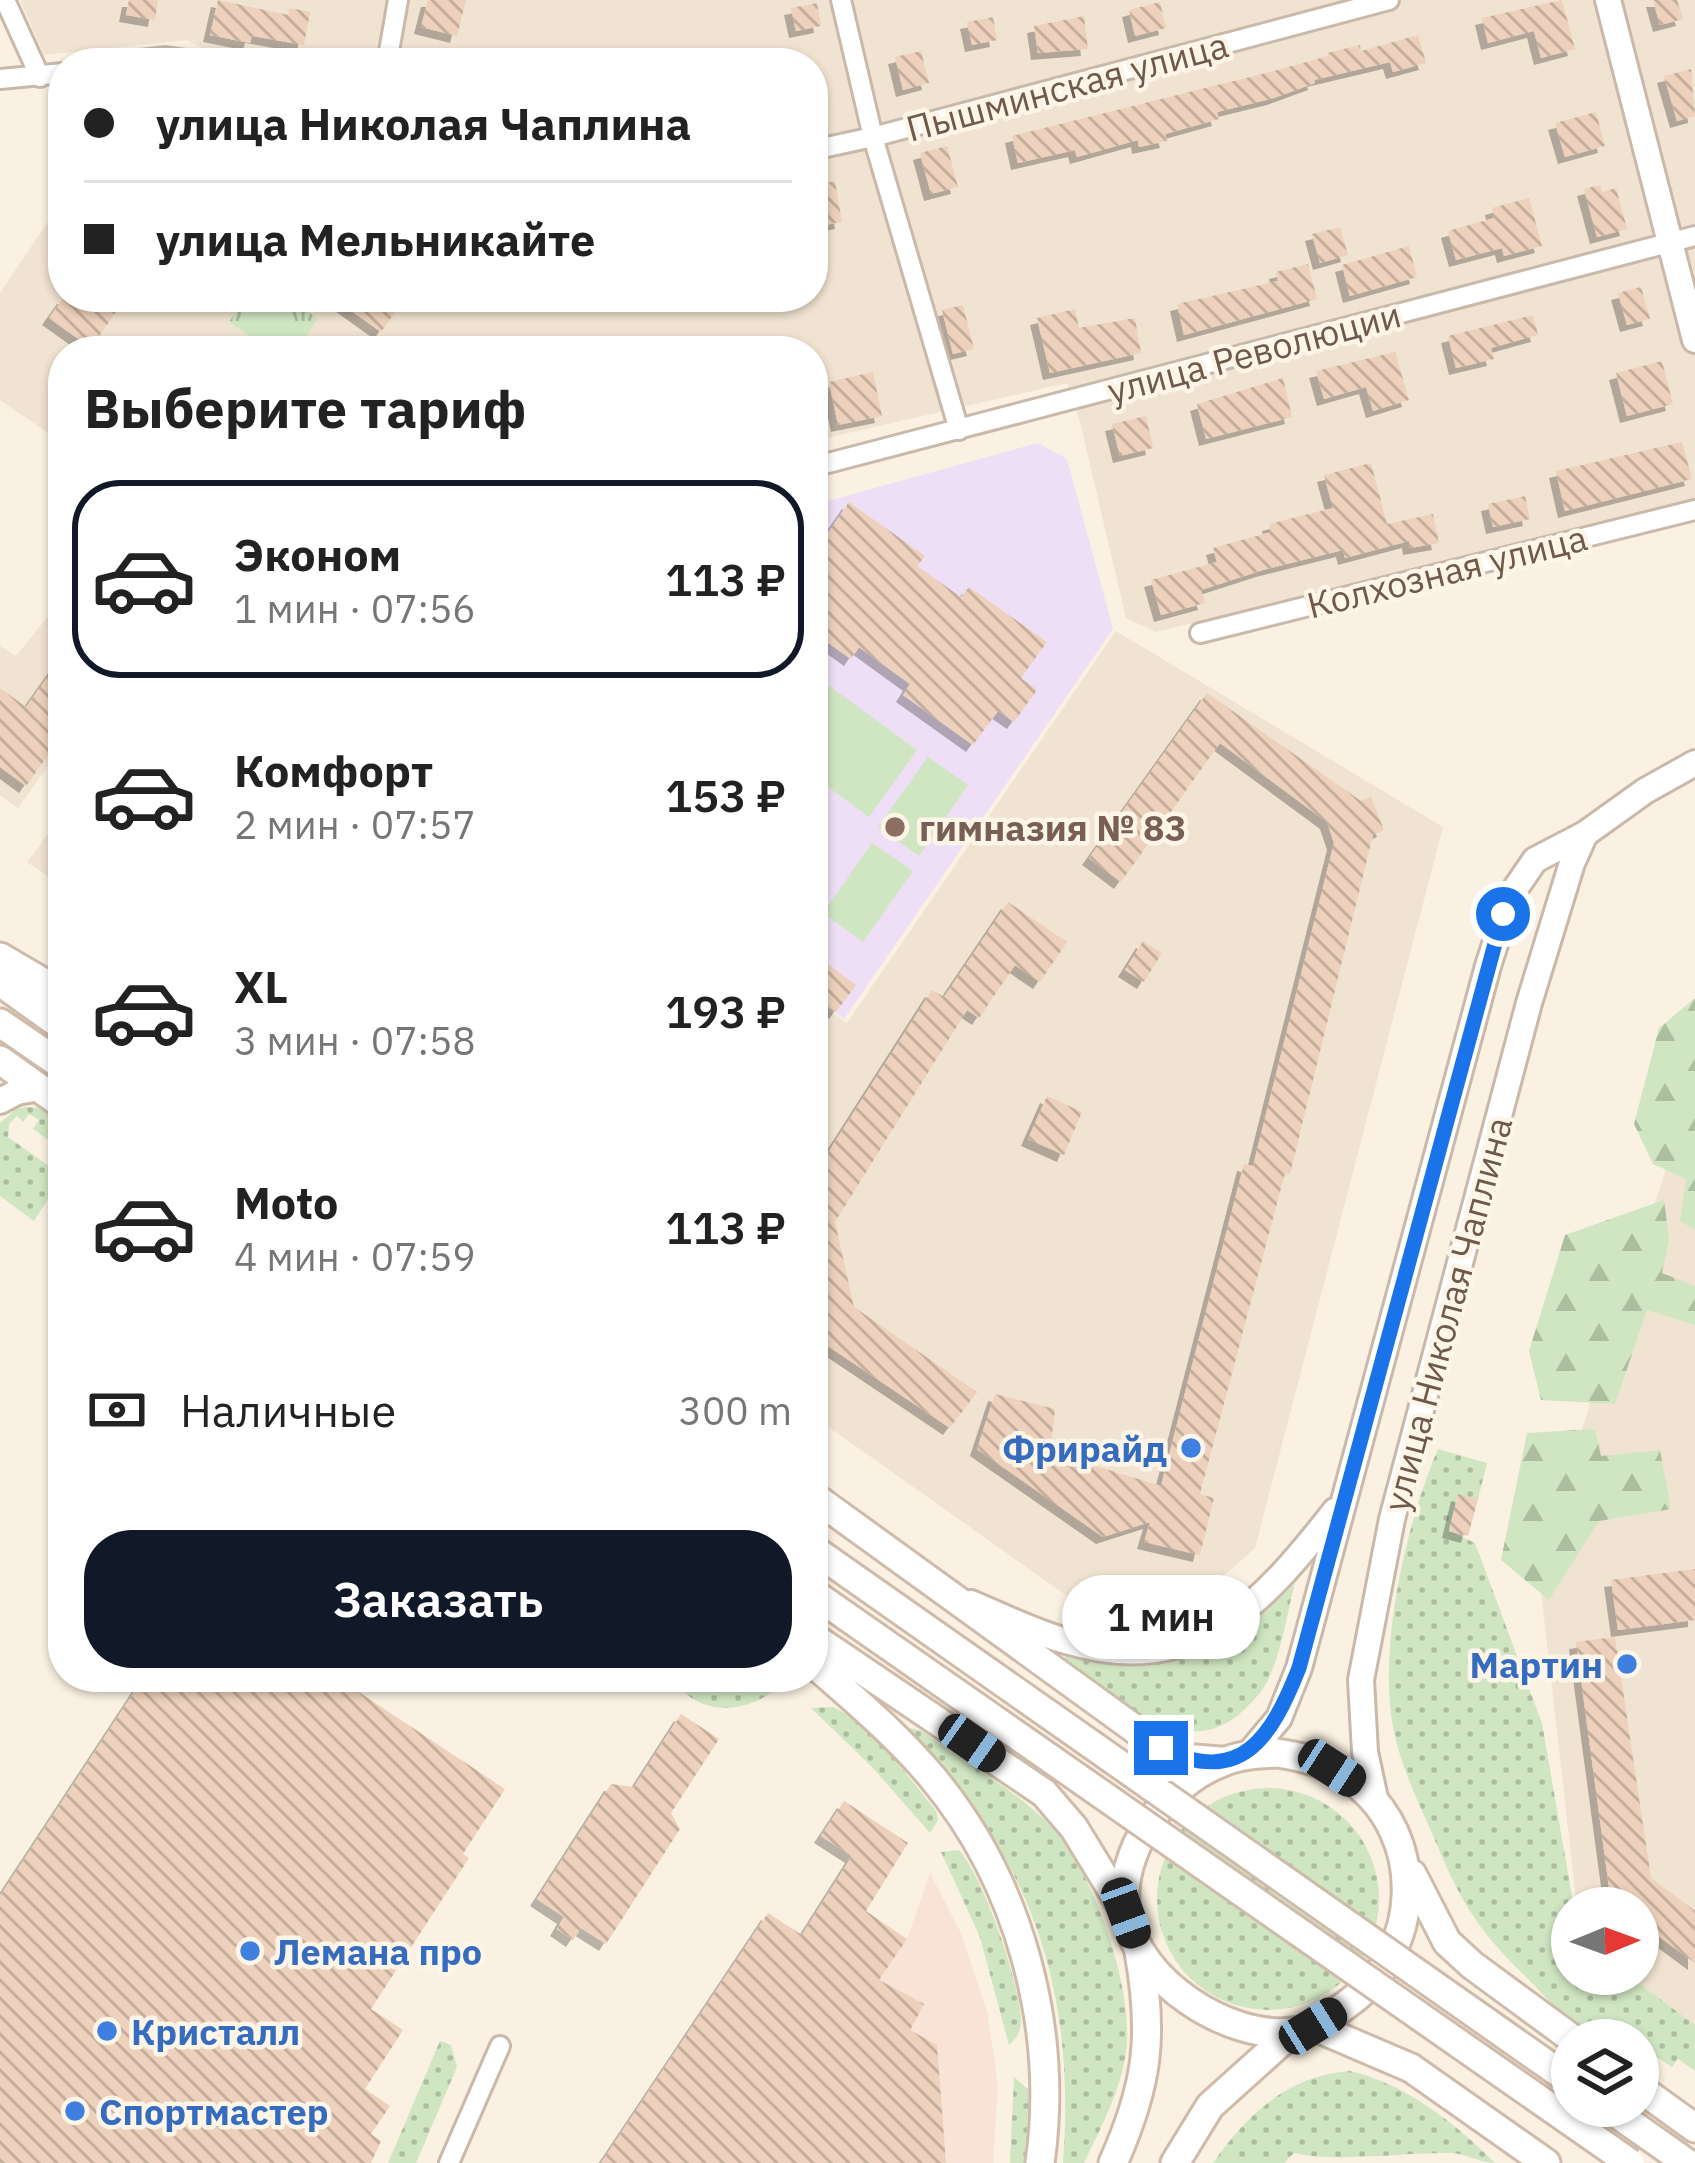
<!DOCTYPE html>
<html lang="ru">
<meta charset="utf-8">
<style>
body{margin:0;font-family:"IBM Plex Sans",sans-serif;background:#f2f2f2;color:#222;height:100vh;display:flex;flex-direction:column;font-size:45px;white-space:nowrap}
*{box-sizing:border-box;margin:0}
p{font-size:39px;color:#767676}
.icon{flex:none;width:66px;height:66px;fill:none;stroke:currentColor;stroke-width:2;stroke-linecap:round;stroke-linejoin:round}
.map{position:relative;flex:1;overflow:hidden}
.panel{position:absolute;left:48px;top:336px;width:780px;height:1356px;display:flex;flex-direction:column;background:#fff;border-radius:48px;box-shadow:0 3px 9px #0004}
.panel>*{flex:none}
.hud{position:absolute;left:48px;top:48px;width:780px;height:264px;border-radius:48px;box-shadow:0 3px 9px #0004;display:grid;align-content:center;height:264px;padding:0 36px;background:#fff}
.needle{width:78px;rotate:89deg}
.fabs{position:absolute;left:1551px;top:1887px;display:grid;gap:24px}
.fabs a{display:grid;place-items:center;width:108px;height:108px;border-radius:50%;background:#fff;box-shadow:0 3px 9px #0004;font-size:60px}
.end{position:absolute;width:54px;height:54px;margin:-27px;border:15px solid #1a73e8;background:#fff;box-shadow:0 0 0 6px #fff}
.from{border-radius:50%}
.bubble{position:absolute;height:84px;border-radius:42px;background:#fff;box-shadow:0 3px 9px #0004;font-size:39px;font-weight:600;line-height:84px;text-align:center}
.car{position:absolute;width:36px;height:72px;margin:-36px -18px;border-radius:15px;box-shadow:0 0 9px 3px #0007;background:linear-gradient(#222 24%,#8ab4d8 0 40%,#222 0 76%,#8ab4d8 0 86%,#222 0)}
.hud b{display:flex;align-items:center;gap:42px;height:114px;font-size:45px}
.hud b+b{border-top:3px solid #e0e0e0}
.hud i{width:30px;height:30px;background:#222}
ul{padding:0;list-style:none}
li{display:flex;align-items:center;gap:36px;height:198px;margin:0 24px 18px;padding:0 12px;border:6px solid transparent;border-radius:48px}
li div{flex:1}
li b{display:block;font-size:45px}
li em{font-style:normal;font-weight:600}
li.current{border-color:#111827}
li>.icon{width:108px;height:108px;stroke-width:1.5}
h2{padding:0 36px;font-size:54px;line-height:144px}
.pay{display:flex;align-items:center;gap:30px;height:132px;padding:0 36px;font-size:45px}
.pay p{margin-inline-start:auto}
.button{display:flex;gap:24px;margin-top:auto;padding:24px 36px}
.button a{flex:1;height:138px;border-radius:48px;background:#111827;color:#fff;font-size:48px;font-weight:600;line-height:138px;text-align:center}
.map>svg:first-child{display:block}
.residential{fill:#f1e3d1}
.commercial{fill:#f9e2d6}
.education{fill:#eedff6}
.grass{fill:url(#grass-dots)}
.forest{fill:url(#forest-firs)}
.park{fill:url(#park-tufts)}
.garden{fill:#d0e6c2}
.building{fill:url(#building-back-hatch);filter:url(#shadow)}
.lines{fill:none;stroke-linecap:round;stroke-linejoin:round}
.minor-casing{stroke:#c9b9aa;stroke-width:24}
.tertiary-casing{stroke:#c9b9aa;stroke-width:30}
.secondary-casing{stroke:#cfbbaa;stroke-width:33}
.minor{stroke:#fff;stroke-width:18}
.tertiary{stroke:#fff;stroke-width:24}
.secondary{stroke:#fff;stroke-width:27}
.secondary-bridge-casing{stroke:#cfbbaa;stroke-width:33;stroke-linecap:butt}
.secondary-bridge{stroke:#fff;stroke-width:27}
.route{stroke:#1a73e8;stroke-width:15}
.education-dot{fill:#8d6e63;stroke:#fdf5e8;stroke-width:4.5}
.shop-dot{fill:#3f7fe0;stroke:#fdf5e8;stroke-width:4.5}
.labels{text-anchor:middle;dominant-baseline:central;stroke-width:9;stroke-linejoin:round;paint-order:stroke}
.street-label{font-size:36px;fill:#6f594b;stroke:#fdf5e8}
.education-label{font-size:36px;font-weight:bold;fill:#785e54;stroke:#fdf5e8;text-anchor:start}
.shop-label{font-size:36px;font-weight:bold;fill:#366cbe;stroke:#fdf5e8;text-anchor:start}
</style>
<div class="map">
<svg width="1695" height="2163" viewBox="0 0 1695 2163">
<defs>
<pattern id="grass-dots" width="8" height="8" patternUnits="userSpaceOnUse" patternTransform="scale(3)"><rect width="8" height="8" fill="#d0e6c2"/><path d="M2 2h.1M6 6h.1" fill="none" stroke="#adbda0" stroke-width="1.8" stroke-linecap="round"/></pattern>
<pattern id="forest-firs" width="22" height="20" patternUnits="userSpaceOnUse" patternTransform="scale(3)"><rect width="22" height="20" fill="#d0e6c2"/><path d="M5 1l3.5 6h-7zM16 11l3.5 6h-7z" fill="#adbda0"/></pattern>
<pattern id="park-tufts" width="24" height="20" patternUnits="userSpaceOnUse" patternTransform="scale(3)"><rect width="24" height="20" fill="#d0e6c2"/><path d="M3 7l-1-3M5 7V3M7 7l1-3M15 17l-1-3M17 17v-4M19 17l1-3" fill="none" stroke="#adbda0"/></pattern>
<pattern id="building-back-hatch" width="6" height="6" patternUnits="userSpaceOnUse" patternTransform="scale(3)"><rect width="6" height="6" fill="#edd1bc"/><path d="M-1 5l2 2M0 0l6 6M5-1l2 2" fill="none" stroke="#c4ad9b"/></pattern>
<filter id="shadow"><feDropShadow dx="-7" dy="7" stdDeviation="0" flood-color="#0004"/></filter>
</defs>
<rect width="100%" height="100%" fill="#faf1e2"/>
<!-- residential -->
<g class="residential">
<polygon points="20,0 1695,0 1695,499 1156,632 1126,618 1080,422 1067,383 813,441 813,351 63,351 63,443 0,400 0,293 63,199 63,297 813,297 813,63 232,63 187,40 44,55"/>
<polygon points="63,598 63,745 18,808 0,795 0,646 16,656"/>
<polygon points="1116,631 1443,827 1255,1548 1213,1586 1159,1611 1077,1603 813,1416 813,999 847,1023"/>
<polygon points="63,814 63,887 27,862"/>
<polygon points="1695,1079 1695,2038 1605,1974 1638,1974 1638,1908 1577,1908 1538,1565"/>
</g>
<!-- commercial -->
<polygon class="commercial" points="930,1873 961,1933 988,2015 998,2086 993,2163 756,2163 907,1939"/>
<!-- education -->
<polygon class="education" points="1038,443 1067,459 1113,629 844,1019 813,995 813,505"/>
<!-- grass -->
<g class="grass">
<polygon points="27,1107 42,1108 63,1118 63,1150 33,1129 39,1120 29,1114 23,1122 17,1116 9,1124 8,1137 63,1176 34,1221 0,1196 0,1123 16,1109"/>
<path d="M1438 1449 1487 1463 1478 1499 1458 1495 1449 1531 1475 1543 1542 1723 1574 1908 1572 1974H1626L1695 2025V2071L1678 2059 1672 2067 1649 2052 1640 2063 1638 2040C1627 2040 1612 2043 1601 2040 1578 2034 1542 1993 1524 1975 1472 1924 1459 1897 1431 1831 1416 1797 1400 1764 1393 1727 1378 1646 1406 1524 1438 1449Z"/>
<path d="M1295 1583C1287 1613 1283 1645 1271 1673 1266 1688 1255 1699 1244 1710 1186 1766 1114 1699 1066 1662L1064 1654 1074 1653C1177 1666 1219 1660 1295 1583Z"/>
<path d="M671 1677H760L777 1689C741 1715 698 1717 671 1677Z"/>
<path d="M833 1707C871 1724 910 1779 936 1811L938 1820 930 1833 874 1769 811 1708Z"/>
<path d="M910 1728 922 1731C963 1761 1023 1794 1056 1832 1095 1879 1130 1979 1127 2041 1125 2082 1102 2126 1084 2163H1063C1076 1989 1032 1857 909 1732Z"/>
<circle cx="1268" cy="1899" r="111"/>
<path d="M959 1850C983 1877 1020 1982 1021 2020 1021 2031 1017 2038 1009 2045L980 1937 941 1852Z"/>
<polygon points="440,2041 451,2045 457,2067 416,2163 388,2163"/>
<path d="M1350 2071C1406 2084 1455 2123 1495 2163 1479 2163 1466 2153 1450 2153 1404 2152 1334 2163 1294 2153L1284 2163H1213C1247 2114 1289 2075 1350 2071Z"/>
<polygon points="1014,2077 1029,2090 1025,2163 1010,2163"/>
</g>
<!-- forest -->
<g class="forest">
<polygon points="1695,998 1695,1230 1680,1221 1686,1179 1653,1164 1634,1124 1659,1028"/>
<polygon points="1664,1200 1669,1239 1662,1273 1695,1286 1695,1325 1647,1310 1615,1404 1541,1400 1529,1351 1565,1235"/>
<polygon points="1595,1429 1601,1456 1660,1450 1671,1509 1599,1521 1549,1600 1501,1560 1527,1433"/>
</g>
<!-- park -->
<polygon class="park" points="246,297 288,297 318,319 296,351 270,351 229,322"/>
<!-- garden -->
<g class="garden">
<polygon points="813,674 917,750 869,817 813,776"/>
<polygon points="928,757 968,785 919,856 878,827"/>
<polygon points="872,843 913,871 863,942 823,913"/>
</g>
<!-- building -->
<g class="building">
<polygon points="129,0 158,0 155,20 126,15"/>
<polygon points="218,0 288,15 289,8 310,12 304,45 252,36 250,43 210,35"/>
<polygon points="428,0 466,0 457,36 421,27"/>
<polygon points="1562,0 1575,49 1541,58 1534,31 1488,43 1482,18"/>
<polygon points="1653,0 1677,0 1683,19 1660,25"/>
<polygon points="1160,2 1166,28 1135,36 1129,10"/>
<polygon points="817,3 821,26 796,31 791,8"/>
<polygon points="1084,16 1088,49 1038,53 1034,26"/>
<polygon points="993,17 997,40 972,45 967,22"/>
<polygon points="1418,35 1426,63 1393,72 1390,62 1314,80 1315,83 1274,98 1217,112 1219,119 1165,134 1167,141 1139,147 1138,140 1077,157 1075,150 1018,163 1012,136 1274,71 1328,56 1327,53 1360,45 1361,51"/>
<polygon points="921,51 929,83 903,90 895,57"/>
<polygon points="1691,69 1695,116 1677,121 1664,76"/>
<polygon points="1596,112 1605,146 1565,157 1555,123"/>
<polygon points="947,146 958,187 931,194 920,153"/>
<polygon points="835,181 842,222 813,227 813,185"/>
<polygon points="1600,185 1602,192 1616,188 1627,229 1597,237 1584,189"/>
<polygon points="1529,198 1542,246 1504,256 1502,248 1456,260 1448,231 1494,218 1492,208"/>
<polygon points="1340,227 1348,255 1320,263 1312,234"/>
<polygon points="1409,246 1417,277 1350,296 1342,265"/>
<polygon points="1308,264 1317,299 1184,335 1177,304 1278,281 1276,272"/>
<polygon points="1641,287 1650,319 1627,325 1618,293"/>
<polygon points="64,297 126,297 91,348 49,318"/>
<polygon points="332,297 406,297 381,332"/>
<polygon points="963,305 974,349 953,354 942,310"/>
<polygon points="1075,309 1079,328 1135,318 1141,353 1050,373 1037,318"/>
<polygon points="1533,315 1538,335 1491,348 1494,359 1456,368 1448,336"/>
<polygon points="1395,352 1409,400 1373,411 1366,387 1324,399 1316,371"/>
<polygon points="1662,361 1673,404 1627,416 1616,373"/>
<polygon points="873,372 882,416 838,425 829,382"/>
<polygon points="1283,378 1292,417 1206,439 1197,404"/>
<polygon points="1146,416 1153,448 1120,456 1112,424"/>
<polygon points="1682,442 1692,479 1565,511 1556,471"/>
<polygon points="1371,463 1387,524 1433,514 1439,543 1410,548 1409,541 1345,558 1343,550 1263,570 1201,590 1205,603 1161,615 1151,580 1217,562 1213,548 1271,532 1269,524 1333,508 1324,475"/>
<polygon points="1525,496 1530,519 1493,527 1488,504"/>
<polygon points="849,502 925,556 917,566 961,597 969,587 1047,642 1021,678 1037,690 1014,722 998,711 973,745 903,695 910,684 859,647 851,659 813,632 813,529 825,537"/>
<polygon points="63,655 63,734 26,786 0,767 0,688 26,707"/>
<polygon points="1207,693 1361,801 1371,797 1384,830 1373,835 1290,1174 1285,1173 1200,1494 1214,1498 1200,1555 1144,1542 1150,1522 1103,1537 977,1449 995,1394 1055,1409 1050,1452 1161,1486 1244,1164 1253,1166 1334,843 1327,822 1220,743 1121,882 1089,858"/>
<polygon points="1008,902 1067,942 1040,982 1015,965 979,1018 967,1010 835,1222 854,1307 977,1392 950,1428 813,1336 813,1176 932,990 944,997"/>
<polygon points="1143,941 1162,953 1144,982 1125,970"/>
<polygon points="821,959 856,985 836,1012 813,995 813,970"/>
<polygon points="1047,1096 1082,1112 1064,1155 1028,1139"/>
<polygon points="1458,1494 1478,1499 1468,1536 1449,1531"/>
<polygon points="1695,1569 1695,1620 1618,1630 1611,1580"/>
<polygon points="1615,1637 1651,1878 1695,1911 1695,1963 1638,1921 1638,1908 1619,1908 1611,1902 1576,1642"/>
<polygon points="144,1677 336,1677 505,1789 463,1854 469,1858 371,2009 403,2030 365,2089 390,2106 371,2134 381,2141 371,2163 0,2163 0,1896"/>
<polygon points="681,1714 719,1739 671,1813 680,1829 606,1944 581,1928 573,1940 557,1929 564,1917 537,1899 611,1784 634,1787"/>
<polygon points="844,1801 908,1843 866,1911 907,1939 879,1980 924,2004 910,2030 937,2045 946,2163 601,2163 768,1913 802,1935 852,1856 821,1836"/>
</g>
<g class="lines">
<!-- minor casing -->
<g class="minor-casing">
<g id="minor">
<polyline points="5,0 40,77"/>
<polyline points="841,0 873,137 959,430"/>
<polyline points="116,63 166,57 206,63"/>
<polyline points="387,63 398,0"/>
<polyline points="0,79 63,73"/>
<polyline points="813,150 873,137 1389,0"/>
<polyline points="813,467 1695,236"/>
<polyline points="1200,633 1695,510"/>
<polyline points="449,2163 500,2046"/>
</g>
</g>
<!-- tertiary casing -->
<g class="tertiary-casing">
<g id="tertiary">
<polyline points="1608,0 1695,340"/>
<polyline points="0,1101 17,1092 39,1088"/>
<path d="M971 1603C1002 1616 1033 1632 1066 1641 1196 1680 1262 1604 1335 1511"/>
<polyline points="1248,1755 1279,1718 1299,1668 1488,966 1511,895 1535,860 1585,834 1645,791 1695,763"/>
<polyline points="1376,1803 1365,1752 1361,1680 1392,1519 1529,1003 1572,863 1585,834"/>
</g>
</g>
<!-- secondary casing -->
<g class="secondary-casing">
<g id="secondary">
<polyline points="0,957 63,994"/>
<polyline points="0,982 63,1027"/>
<polyline points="0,1023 63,1066"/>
<polyline points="0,1060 63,1105"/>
<polyline points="813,1496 1161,1748 1182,1758 1220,1761"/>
<polyline points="813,1637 1044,1793 1074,1828 1126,1913"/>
<path d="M813 1663C854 1699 897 1735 932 1777 1020 1882 1059 2028 1040 2163"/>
<path d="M1277 1753C1305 1757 1330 1764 1353 1781 1427 1836 1422 1950 1350 2002 1334 2014 1314 2030 1293 2032 1228 2040 1137 1981 1126 1914 1116 1852 1166 1783 1223 1762 1240 1755 1258 1754 1277 1753Z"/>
<polyline points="1412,1874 1447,1942 1472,1965 1574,2040"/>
<polyline points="1313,2026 1411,2068 1546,2163"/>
<polyline points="1638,2087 1695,2128"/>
<polyline points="1606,2106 1687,2163"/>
<path d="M1113 2163C1148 2085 1154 2036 1139 1952"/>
<polyline points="1175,2163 1210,2106 1291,2033"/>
</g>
</g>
<!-- minor -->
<use href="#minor" class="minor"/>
<!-- tertiary -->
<use href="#tertiary" class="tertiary"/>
<!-- secondary -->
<use href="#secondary" class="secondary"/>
<!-- secondary-bridge casing -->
<g class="secondary-bridge-casing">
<g id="secondary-bridge">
<polyline points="813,1549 1572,2082"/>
<polyline points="813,1593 1630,2163"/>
</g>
</g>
<!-- secondary-bridge -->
<use href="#secondary-bridge" class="secondary-bridge"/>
</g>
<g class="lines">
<!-- route -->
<path class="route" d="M1161 1748C1242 1788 1272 1736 1299 1668L1503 914"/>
</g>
<!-- markers -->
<circle class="education-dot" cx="895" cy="827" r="12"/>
<g class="shop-dot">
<circle cx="1191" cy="1448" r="12"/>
<circle cx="1627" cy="1664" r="12"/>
<circle cx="250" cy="1951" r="12"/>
<circle cx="107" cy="2031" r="12"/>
<circle cx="75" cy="2111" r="12"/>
</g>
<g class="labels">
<!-- street labels -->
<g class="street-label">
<text transform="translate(1067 86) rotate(-15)">Пышминская улица</text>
<text transform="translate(1254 352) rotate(-15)">улица Революции</text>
<text transform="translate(1447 571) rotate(-14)">Колхозная улица</text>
<text transform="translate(1447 1314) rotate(-75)">улица Николая Чаплина</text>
</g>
<!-- education labels -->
<g class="education-label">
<text x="919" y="827">гимназия № 83</text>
</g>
<!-- shop labels -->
<g class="shop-label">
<text x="1167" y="1448" text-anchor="end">Фрирайд</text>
<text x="1603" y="1664" text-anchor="end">Мартин</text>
<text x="274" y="1951">Лемана про</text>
<text x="131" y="2031">Кристалл</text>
<text x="99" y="2111">Спортмастер</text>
</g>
</g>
</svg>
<div class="fabs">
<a><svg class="needle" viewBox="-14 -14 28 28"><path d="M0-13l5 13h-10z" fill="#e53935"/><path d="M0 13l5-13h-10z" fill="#767676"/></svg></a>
<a><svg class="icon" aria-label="layers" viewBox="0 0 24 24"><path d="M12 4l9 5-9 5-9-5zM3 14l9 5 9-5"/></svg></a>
</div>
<i class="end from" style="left:1503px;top:914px"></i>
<i class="end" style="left:1161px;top:1748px"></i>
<div class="bubble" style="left:1062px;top:1575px;width:198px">1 мин</div>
<i class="car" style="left:972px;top:1743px;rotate:125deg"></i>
<i class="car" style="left:1332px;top:1768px;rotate:123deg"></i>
<i class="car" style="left:1126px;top:1913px;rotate:160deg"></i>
<i class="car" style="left:1313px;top:2026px;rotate:58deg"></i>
<div class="hud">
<b><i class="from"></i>улица Николая Чаплина</b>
<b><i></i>улица Мельникайте</b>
</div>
<section class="panel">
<h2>Выберите тариф</h2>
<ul>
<li class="current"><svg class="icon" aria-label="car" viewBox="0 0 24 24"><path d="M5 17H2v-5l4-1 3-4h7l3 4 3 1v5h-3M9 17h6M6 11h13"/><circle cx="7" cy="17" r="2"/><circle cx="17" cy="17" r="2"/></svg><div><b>Эконом</b><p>1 мин · 07:56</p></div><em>113 ₽</em></li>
<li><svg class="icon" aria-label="car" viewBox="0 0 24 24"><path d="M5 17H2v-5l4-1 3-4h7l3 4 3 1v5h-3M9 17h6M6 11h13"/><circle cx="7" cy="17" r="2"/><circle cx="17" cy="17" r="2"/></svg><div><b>Комфорт</b><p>2 мин · 07:57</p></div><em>153 ₽</em></li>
<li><svg class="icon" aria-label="car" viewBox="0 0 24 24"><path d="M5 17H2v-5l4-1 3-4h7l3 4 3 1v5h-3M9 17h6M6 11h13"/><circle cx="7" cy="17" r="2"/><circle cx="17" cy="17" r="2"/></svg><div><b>XL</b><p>3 мин · 07:58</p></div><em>193 ₽</em></li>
<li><svg class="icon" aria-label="car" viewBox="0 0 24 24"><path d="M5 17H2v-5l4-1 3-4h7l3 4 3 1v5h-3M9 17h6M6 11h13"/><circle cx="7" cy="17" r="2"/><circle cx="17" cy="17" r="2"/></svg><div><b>Moto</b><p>4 мин · 07:59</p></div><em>113 ₽</em></li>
</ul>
<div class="pay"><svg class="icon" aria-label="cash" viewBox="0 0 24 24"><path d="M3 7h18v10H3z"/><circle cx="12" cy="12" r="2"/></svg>Наличные<p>300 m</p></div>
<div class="button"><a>Заказать</a></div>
</section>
</div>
